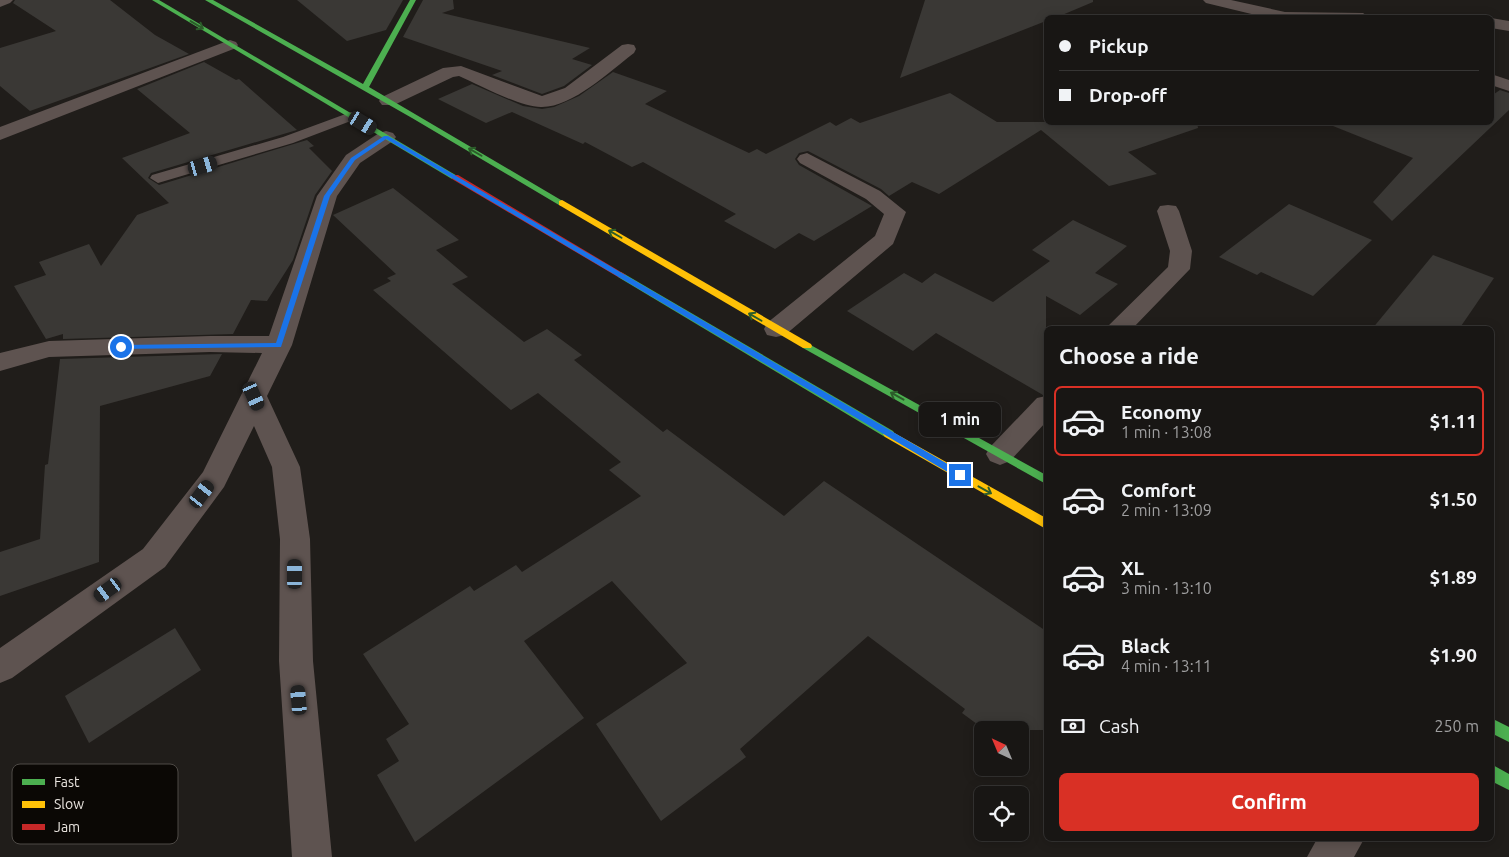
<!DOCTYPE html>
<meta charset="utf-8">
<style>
body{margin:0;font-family:Ubuntu,sans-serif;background:#211f1d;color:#f1f3f6;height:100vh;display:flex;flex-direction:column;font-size:19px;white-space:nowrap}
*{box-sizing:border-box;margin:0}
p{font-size:16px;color:#9f9fa0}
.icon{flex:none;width:28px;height:28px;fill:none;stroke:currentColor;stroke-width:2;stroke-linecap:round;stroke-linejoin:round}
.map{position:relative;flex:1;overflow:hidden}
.details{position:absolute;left:1044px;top:326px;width:450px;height:515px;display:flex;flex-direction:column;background:#181614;border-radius:8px;box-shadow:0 2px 12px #0003,0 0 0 1px #363534}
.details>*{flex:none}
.top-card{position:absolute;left:1044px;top:15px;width:450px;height:110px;border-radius:8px;box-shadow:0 2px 12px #0003,0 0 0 1px #363534;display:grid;align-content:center;height:110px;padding:0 15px;background:#181614}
.needle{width:32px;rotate:316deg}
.tools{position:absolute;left:974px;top:721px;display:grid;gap:10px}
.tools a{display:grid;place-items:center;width:55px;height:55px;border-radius:8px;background:#181614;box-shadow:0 2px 12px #0003,0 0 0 1px #363534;font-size:25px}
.end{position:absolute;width:22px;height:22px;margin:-11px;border:6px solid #1a73e8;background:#fff;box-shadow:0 0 0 2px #fff}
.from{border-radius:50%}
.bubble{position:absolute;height:35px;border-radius:8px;background:#181614;box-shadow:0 2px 12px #0003,0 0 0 1px #363534;font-size:16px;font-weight:700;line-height:35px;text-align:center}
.car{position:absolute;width:15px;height:30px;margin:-15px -8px;border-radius:6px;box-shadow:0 0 4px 1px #0007;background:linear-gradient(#222 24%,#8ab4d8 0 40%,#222 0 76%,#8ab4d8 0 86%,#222 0)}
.top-card b{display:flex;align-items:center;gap:18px;height:48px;font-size:19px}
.top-card b+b{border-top:1px solid #363534}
.top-card i{width:12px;height:12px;background:#f1f3f6}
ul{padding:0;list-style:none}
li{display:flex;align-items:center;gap:15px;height:70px;margin:0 10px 8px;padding:0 5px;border:2px solid transparent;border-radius:8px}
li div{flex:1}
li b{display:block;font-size:19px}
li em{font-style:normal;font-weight:700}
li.current{border-color:#d93025}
li>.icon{width:45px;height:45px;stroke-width:1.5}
h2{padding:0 15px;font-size:22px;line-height:60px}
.pay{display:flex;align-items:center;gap:12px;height:55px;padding:0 15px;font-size:19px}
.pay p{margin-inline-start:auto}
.cta{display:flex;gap:10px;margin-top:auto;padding:10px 15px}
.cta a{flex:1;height:58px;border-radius:8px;background:#d93025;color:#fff;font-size:20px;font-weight:700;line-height:58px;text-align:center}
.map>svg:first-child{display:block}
.building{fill:#3a3835}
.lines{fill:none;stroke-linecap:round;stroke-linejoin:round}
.lane{fill:#5e5350;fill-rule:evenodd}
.street{fill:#5e5350;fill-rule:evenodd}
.fast{fill:#4caf50;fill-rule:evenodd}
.slow{fill:#ffc107;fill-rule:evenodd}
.jam{fill:#c62828;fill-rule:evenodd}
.oneway{stroke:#2c5c2a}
.route{fill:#1a73e8}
.key{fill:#0b0805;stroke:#4e4a46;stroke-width:1}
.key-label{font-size:14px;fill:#e9e4df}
</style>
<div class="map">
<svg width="1509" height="857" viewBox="0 0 1509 857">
<rect width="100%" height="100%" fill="#201d1a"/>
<!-- building -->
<g class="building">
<polygon points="15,0 110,0 155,35 189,54 30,111 0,86 0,48 56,31 13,3"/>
<polygon points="297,0 403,0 386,30 347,41"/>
<polygon points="423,0 453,0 454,9 442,13 590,48 572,59 592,65 564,86 542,94 492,75 502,71 403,37"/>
<polygon points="925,0 1093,0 1093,2 1055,18 1046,18 1046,21 900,78"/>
<polygon points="204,62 236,80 239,79 297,130 151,173 148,178 159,185 307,140 314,146 309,148 332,171 315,195 293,260 267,301 251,300 233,334 63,339 63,334 46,339 14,286 46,275 39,262 89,244 101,266 137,215 169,203 122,158 190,133 137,89"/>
<polygon points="613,72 667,91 645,104 749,153 757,149 766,154 830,122 836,126 851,118 860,123 950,93 997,122 1197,122 1198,128 1128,152 1157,174 1109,186 1041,130 939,194 912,182 889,196 881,189 808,151 799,153 795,159 799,165 872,206 814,241 799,233 775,249 724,221 736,214 643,162 632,167 585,142 583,144 512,112 486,123 438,99 472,84 523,106 542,109 554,107 579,96"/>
<polygon points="1500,90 1509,93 1509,110 1392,221 1373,202 1413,158 1328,124 1491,122 1491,96"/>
<polygon points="393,188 459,240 436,250 468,277 452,284 524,342 547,329 582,355 574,360 663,432 667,429 784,516 824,481 1046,631 1046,730 985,730 962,713 965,709 868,636 740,749 746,757 661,821 596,724 687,663 612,581 524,641 584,718 415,842 377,775 399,761 386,739 409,724 363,654 470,586 474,591 516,565 522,572 641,496 609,470 621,462 538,393 511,410 373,290 391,281 387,278 396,274 333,215"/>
<polygon points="1289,204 1372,240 1313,296 1261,272 1257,275 1219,257"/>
<polygon points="1073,220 1127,246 1095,273 1118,284 1080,315 1046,296 1046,394 1043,395 936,333 913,351 847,311 904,273 922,283 935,273 993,302 1050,261 1032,250"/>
<polygon points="1433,255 1494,278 1459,329 1372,329"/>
<polygon points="222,354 210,376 100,406 99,562 0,596 0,552 40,539 45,465 48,464 60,359"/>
<polygon points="175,628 201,670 89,743 65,696"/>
</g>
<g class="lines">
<!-- lane -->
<polygon class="lane" points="351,112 358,116 356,119 293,143 158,183 150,178 152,175 283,137"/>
<!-- street -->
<g class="street">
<polygon points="0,0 13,0 10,3 0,7"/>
<polygon points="1203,0 1231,0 1285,12 1363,13 1370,18 1268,18 1206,3"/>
<polygon points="1491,18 1509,21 1509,31 1491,28"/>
<polygon points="230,40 236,42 238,45 236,48 0,140 0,127"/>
<path d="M628 44 634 45 636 49 634 53C610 71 573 107 542 107 522 108 479 85 459 76L453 77 394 105H382L379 101 382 97 443 68 461 66 542 96 565 88 622 45Z"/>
<polygon points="1491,74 1509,80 1509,91 1491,85"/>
<polygon points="386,131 393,133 396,137 393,141 360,163 337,196 292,345 267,396 300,467 310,539 313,661 332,857 292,857 279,661 280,539 272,467 254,426 224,487 165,567 12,678 0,683 0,648 143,549 203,472 262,353 210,352 49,357 0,371 0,353 49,341 210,336 269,336 317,196 346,155 379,133"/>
<polygon points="807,153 880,191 906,212 893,244 785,335 776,337 767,335 764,329 767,323 875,236 884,214 866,199 800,163 797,159 800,155"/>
<polygon points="1168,205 1176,206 1179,211 1192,251 1190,269 1132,329 1105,329 1168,267 1170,251 1157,211 1160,206"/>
<polygon points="1046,396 1046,422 1010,461 1000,465 990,461 986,454 990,447 1037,398"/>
<polygon points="1317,839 1364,839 1354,857 1307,857"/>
</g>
<!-- fast -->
<g class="fast">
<polygon points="152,0 159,0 459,177 455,179 452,179"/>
<polygon points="205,0 213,0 363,84 410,0 416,0 369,87 566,203 562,206 559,205 412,118"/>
<polygon points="621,272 893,431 895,434 893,437 885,437 618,277 618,273"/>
<polygon points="807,343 1046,475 1046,484 803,348 802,346 803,344"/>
<polygon points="1491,718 1509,727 1509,742 1491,733"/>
<polygon points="1491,764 1509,774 1509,790 1491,781"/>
</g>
<!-- slow -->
<g class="slow">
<polygon points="562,200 811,344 812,346 811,348 803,348 559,205 559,201"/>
<polygon points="889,430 1046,518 1046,529 885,437 883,434"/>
</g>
<!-- jam -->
<polygon class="jam" points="452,175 458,175 626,275 621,278 618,277 452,179"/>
</g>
<!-- one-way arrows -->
<defs><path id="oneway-shaft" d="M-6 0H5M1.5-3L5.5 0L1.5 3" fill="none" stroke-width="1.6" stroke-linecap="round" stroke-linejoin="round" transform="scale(1.25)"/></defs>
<g class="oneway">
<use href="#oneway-shaft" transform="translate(197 25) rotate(31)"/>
<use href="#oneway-shaft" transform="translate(475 152) rotate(-150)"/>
<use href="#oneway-shaft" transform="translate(615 234) rotate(-150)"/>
<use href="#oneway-shaft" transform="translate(755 317) rotate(-150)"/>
<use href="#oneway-shaft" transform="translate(897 396) rotate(-151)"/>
<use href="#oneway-shaft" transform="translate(985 490) rotate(29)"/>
</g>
<!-- route -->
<polygon class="route" points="384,136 388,136 963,473 963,477 956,477 386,139 355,160 330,196 281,347 118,349 117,347 121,345 276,343 324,196 351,158"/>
<!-- legend -->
<rect x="12" y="764" width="166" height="80" rx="8" class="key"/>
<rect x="22" y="779" width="23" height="6" fill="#4caf50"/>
<rect x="22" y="801" width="23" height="7" fill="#ffc107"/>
<rect x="22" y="824" width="23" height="6" fill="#c62828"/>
<g class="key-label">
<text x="54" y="787">Fast</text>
<text x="54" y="809">Slow</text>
<text x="54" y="832">Jam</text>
</g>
</svg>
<div class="tools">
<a><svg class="needle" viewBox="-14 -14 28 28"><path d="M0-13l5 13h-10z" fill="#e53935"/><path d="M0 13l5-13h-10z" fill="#9f9fa0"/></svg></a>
<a><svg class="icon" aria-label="locate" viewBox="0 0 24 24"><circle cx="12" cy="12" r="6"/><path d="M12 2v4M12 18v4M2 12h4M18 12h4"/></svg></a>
</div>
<i class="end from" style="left:121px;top:347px"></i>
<i class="end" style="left:960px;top:475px"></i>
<div class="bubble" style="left:919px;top:402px;width:82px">1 min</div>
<i class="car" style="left:363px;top:123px;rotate:121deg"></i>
<i class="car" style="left:203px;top:166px;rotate:74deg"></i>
<i class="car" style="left:254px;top:396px;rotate:156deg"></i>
<i class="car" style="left:202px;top:494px;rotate:37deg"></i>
<i class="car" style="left:295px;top:574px;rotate:0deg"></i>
<i class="car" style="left:108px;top:590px;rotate:234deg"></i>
<i class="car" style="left:299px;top:700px;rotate:355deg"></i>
<div class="top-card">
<b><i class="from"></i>Pickup</b>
<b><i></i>Drop-off</b>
</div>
<section class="details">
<h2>Choose a ride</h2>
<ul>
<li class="current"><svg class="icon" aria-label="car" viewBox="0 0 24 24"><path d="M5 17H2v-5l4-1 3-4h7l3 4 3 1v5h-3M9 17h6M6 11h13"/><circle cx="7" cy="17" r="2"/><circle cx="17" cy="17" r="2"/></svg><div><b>Economy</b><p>1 min · 13:08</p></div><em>$1.11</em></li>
<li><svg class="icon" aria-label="car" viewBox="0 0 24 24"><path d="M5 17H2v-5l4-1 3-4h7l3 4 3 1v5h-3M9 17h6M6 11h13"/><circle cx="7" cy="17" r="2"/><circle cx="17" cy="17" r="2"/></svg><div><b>Comfort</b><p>2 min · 13:09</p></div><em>$1.50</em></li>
<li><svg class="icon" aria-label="car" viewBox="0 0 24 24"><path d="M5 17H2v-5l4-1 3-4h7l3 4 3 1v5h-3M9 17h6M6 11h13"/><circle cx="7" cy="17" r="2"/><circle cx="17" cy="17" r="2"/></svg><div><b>XL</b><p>3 min · 13:10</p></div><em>$1.89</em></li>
<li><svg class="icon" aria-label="car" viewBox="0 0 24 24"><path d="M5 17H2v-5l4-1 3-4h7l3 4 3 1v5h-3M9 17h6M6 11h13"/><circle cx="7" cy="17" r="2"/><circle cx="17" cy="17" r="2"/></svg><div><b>Black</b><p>4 min · 13:11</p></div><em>$1.90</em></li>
</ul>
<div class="pay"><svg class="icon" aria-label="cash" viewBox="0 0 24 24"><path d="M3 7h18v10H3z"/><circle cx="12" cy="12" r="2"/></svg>Cash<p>250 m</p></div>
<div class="cta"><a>Confirm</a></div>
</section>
</div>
